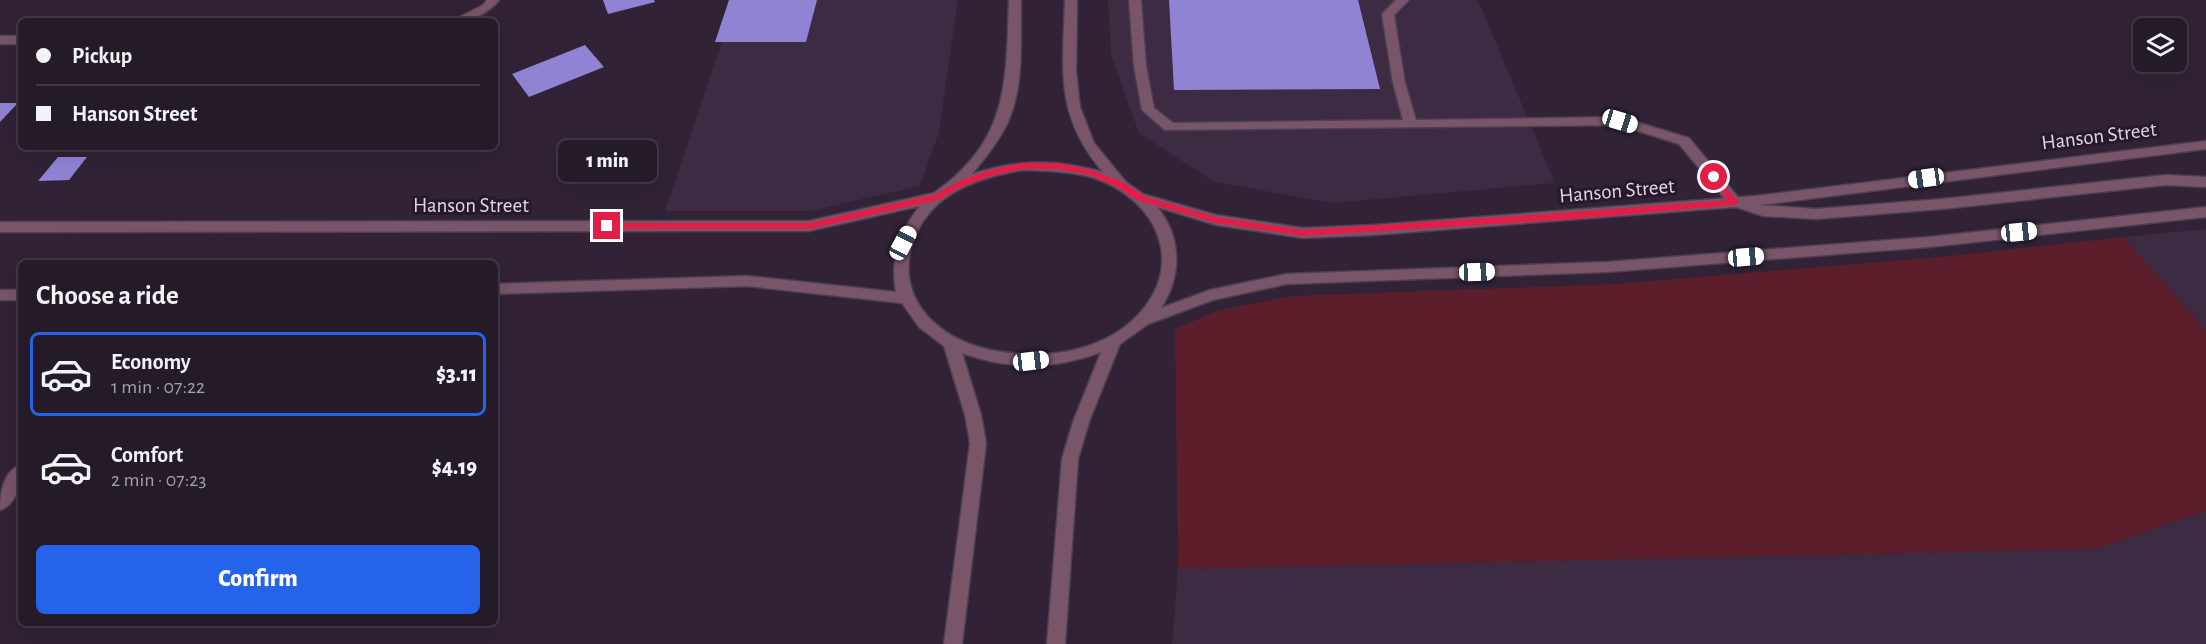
<!DOCTYPE html>
<meta charset="utf-8">
<style>
body{margin:0;font-family:"Alegreya Sans",sans-serif;background:#312734;color:#f1f3f6;height:100vh;display:flex;flex-direction:column;font-size:22px;white-space:nowrap}
*{box-sizing:border-box;margin:0}
p{font-size:20px;color:#a3a1a8}
.icon{flex:none;width:33px;height:33px;fill:none;stroke:currentColor;stroke-width:2;stroke-linecap:round;stroke-linejoin:round}
.map{position:relative;flex:1;overflow:hidden}
.details{position:absolute;left:18px;top:260px;width:480px;height:366px;display:flex;flex-direction:column;background:#251a28;border-radius:9px;box-shadow:0 6px 24px #0002,0 0 0 2px #423845}
.details>*{flex:none}
.top-card{position:absolute;left:18px;top:18px;width:480px;height:132px;border-radius:9px;box-shadow:0 6px 24px #0002,0 0 0 2px #423845;display:grid;align-content:center;height:132px;padding:0 18px;background:#251a28}
.buttons{position:absolute;left:2133px;top:18px;display:grid;gap:12px}
.buttons a{display:grid;place-items:center;width:54px;height:54px;border-radius:9px;background:#251a28;box-shadow:0 6px 24px #0002,0 0 0 2px #423845;font-size:30px}
.end{position:absolute;width:27px;height:27px;margin:-14px;border:8px solid #e11d48;background:#fff;box-shadow:0 0 0 3px #fff}
.from{border-radius:50%}
.bubble{position:absolute;height:42px;border-radius:9px;background:#251a28;box-shadow:0 6px 24px #0002,0 0 0 2px #423845;font-size:20px;font-weight:800;line-height:42px;text-align:center}
.car{position:absolute;width:18px;height:36px;margin:-18px -9px;border-radius:8px;box-shadow:0 0 4px 2px #0007;background:linear-gradient(#fff 24%,#345 0 40%,#fff 0 76%,#345 0 86%,#fff 0)}
.top-card b{display:flex;align-items:center;gap:21px;height:57px;font-size:22px}
.top-card b+b{border-top:2px solid #423845}
.top-card i{width:15px;height:15px;background:#f1f3f6}
ul{padding:0;list-style:none}
li{display:flex;align-items:center;gap:18px;height:84px;margin:0 12px 9px;padding:0 6px;border:3px solid transparent;border-radius:9px}
li div{flex:1}
li b{display:block;font-size:22px}
li em{font-style:normal;font-weight:800}
li.selected{border-color:#2563eb}
li>.icon{width:54px;height:54px;stroke-width:1.5}
h2{padding:0 18px;font-size:27px;line-height:72px}
.button{display:flex;gap:12px;margin-top:auto;padding:12px 18px}
.button a{flex:1;height:69px;border-radius:9px;background:#2563eb;color:#fff;font-size:24px;font-weight:800;line-height:69px;text-align:center}
.map>svg:first-child{display:block}
.built{fill:#3d2a43}
.green{fill:#5b1e2a}
.building{fill:#9083d3}
.lines{fill:none;stroke-linecap:round;stroke-linejoin:round}
.service-casing{stroke:#4d3f52;stroke-width:3}
.minor-casing{stroke:#4d3f52;stroke-width:3}
.tertiary-casing{stroke:#4d3f52;stroke-width:3}
.service{fill:#785568;fill-rule:evenodd}
.minor{fill:#785568;fill-rule:evenodd}
.tertiary{fill:#785568;fill-rule:evenodd}
.route{fill:#e11d48}
.labels{text-anchor:middle;dominant-baseline:central;stroke-width:6;stroke-linejoin:round;paint-order:stroke}
.street-label{font-size:21px;fill:#e0d6e3;stroke:#27192c}
</style>
<div class="map">
<svg width="2206" height="644" viewBox="0 0 2206 644">
<rect width="100%" height="100%" fill="#312236"/>
<!-- built -->
<g class="built">
<polygon points="736,0 958,0 939,132 920,186 810,211 665,211"/>
<polygon points="1108,0 1478,0 1555,183 1334,203 1214,182 1139,133 1111,55"/>
<polygon points="2206,229 2206,330 2123,237"/>
<polygon points="2206,511 2206,644 1172,644 1178,569 2095,549"/>
</g>
<!-- green -->
<polygon class="green" points="2123,237 2206,330 2206,511 2095,549 1178,569 1175,329 1219,310 1292,296 1615,284 1940,257"/>
<!-- building -->
<g class="building">
<polygon points="603,0 654,0 655,2 608,14"/>
<polygon points="729,0 817,0 806,42 715,42"/>
<polygon points="1169,0 1358,0 1380,89 1174,90"/>
<polygon points="585,45 604,67 529,97 512,74"/>
<polygon points="0,103 18,103 0,122"/>
<polygon points="58,157 87,157 69,180 38,181"/>
</g>
<g class="lines">
<!-- service casing -->
<g class="service-casing">
<polygon id="service" points="1129,0 1141,0 1146,66 1154,108 1173,123 1403,120 1393,83 1382,14 1396,0 1409,0 1394,15 1405,83 1416,120 1620,117 1689,138 1742,202 1740,205 1730,205 1679,144 1619,125 1165,130 1142,110 1134,66"/>
</g>
<!-- minor casing -->
<g class="minor-casing">
<g id="minor">
<path d="M487 0H499C487 15 470 21 452 21L483 5Z"/>
<rect x="0" y="36" width="21" height="8"/>
<path d="M21 465C21 481 18 504 0 510 0 494 3 471 21 465Z"/>
</g>
</g>
<!-- tertiary casing -->
<g class="tertiary-casing">
<g id="tertiary">
<path d="M1009 0H1021C1020 41 1025 86 1007 124 998 142 985 158 972 174 1019 159 1056 159 1103 172 1054 115 1063 69 1065 0H1077L1076 72 1080 107 1094 143 1126 182 1143 194 1216 215 1303 228 1373 225 1755 196 2206 141V149L1760 205 1816 209 1942 199 2166 175 2206 177V187L2166 185 1942 209 1816 219 1763 216 1736 207 1373 235 1303 238 1216 225 1157 207C1182 237 1182 276 1161 308L1210 290 1287 274 1607 262 1929 237 2206 207V217L1929 247 1607 272 1287 284 1213 300 1148 324 1120 344 1089 422 1078 459 1065 644H1047L1062 459 1073 422 1101 352C1054 370 1009 370 962 353L981 415 986 443 962 644H944L970 443 965 415 944 346 919 327 902 303 747 286 495 294V284L747 276 896 292C890 258 899 232 920 206L809 231 0 232V222L809 221 934 193C1009 141 1006 83 1009 0ZM1022 170C1046 171 1071 171 1094 178 1156 199 1187 263 1138 315 1109 346 1061 357 1021 354 991 352 960 345 937 325 890 287 905 222 953 193 974 180 998 175 1022 170Z"/>
<rect x="0" y="290" width="21" height="10"/>
</g>
</g>
<!-- service -->
<use href="#service" class="service"/>
<!-- minor -->
<use href="#minor" class="minor"/>
<!-- tertiary -->
<use href="#tertiary" class="tertiary"/>
</g>
<!-- route -->
<path class="route" d="M1022 163H1058L1092 170 1125 183 1144 196 1216 217 1303 230 1560 213 1728 200 1710 177 1714 174 1739 202 1735 205 1560 220 1303 236 1216 223 1137 200 1119 188 1090 175 1058 169H1022L990 176 959 188 938 200 809 229H607L603 226 607 223H809L936 194C963 177 991 169 1022 163Z"/>
<g class="labels">
<!-- street labels -->
<g class="street-label">
<text transform="translate(2099 136) rotate(-7)">Hanson Street</text>
<text transform="translate(1617 191) rotate(-5)">Hanson Street</text>
<text x="471" y="205">Hanson Street</text>
</g>
</g>
</svg>
<div class="buttons">
<a><svg class="icon" aria-label="layers" viewBox="0 0 24 24"><path d="M12 4l9 5-9 5-9-5zM3 14l9 5 9-5"/></svg></a>
</div>
<i class="end from" style="left:1714px;top:177px"></i>
<i class="end" style="left:607px;top:226px"></i>
<div class="bubble" style="left:558px;top:140px;width:99px">1 min</div>
<i class="car" style="left:1620px;top:121px;rotate:107deg"></i>
<i class="car" style="left:1926px;top:178px;rotate:262deg"></i>
<i class="car" style="left:2019px;top:232px;rotate:84deg"></i>
<i class="car" style="left:903px;top:243px;rotate:28deg"></i>
<i class="car" style="left:1746px;top:257px;rotate:85deg"></i>
<i class="car" style="left:1477px;top:272px;rotate:88deg"></i>
<i class="car" style="left:1031px;top:361px;rotate:83deg"></i>
<div class="top-card">
<b><i class="from"></i>Pickup</b>
<b><i></i>Hanson Street</b>
</div>
<section class="details">
<h2>Choose a ride</h2>
<ul>
<li class="selected"><svg class="icon" aria-label="car" viewBox="0 0 24 24"><path d="M5 17H2v-5l4-1 3-4h7l3 4 3 1v5h-3M9 17h6M6 11h13"/><circle cx="7" cy="17" r="2"/><circle cx="17" cy="17" r="2"/></svg><div><b>Economy</b><p>1 min · 07:22</p></div><em>$3.11</em></li>
<li><svg class="icon" aria-label="car" viewBox="0 0 24 24"><path d="M5 17H2v-5l4-1 3-4h7l3 4 3 1v5h-3M9 17h6M6 11h13"/><circle cx="7" cy="17" r="2"/><circle cx="17" cy="17" r="2"/></svg><div><b>Comfort</b><p>2 min · 07:23</p></div><em>$4.19</em></li>
</ul>
<div class="button"><a>Confirm</a></div>
</section>
</div>
